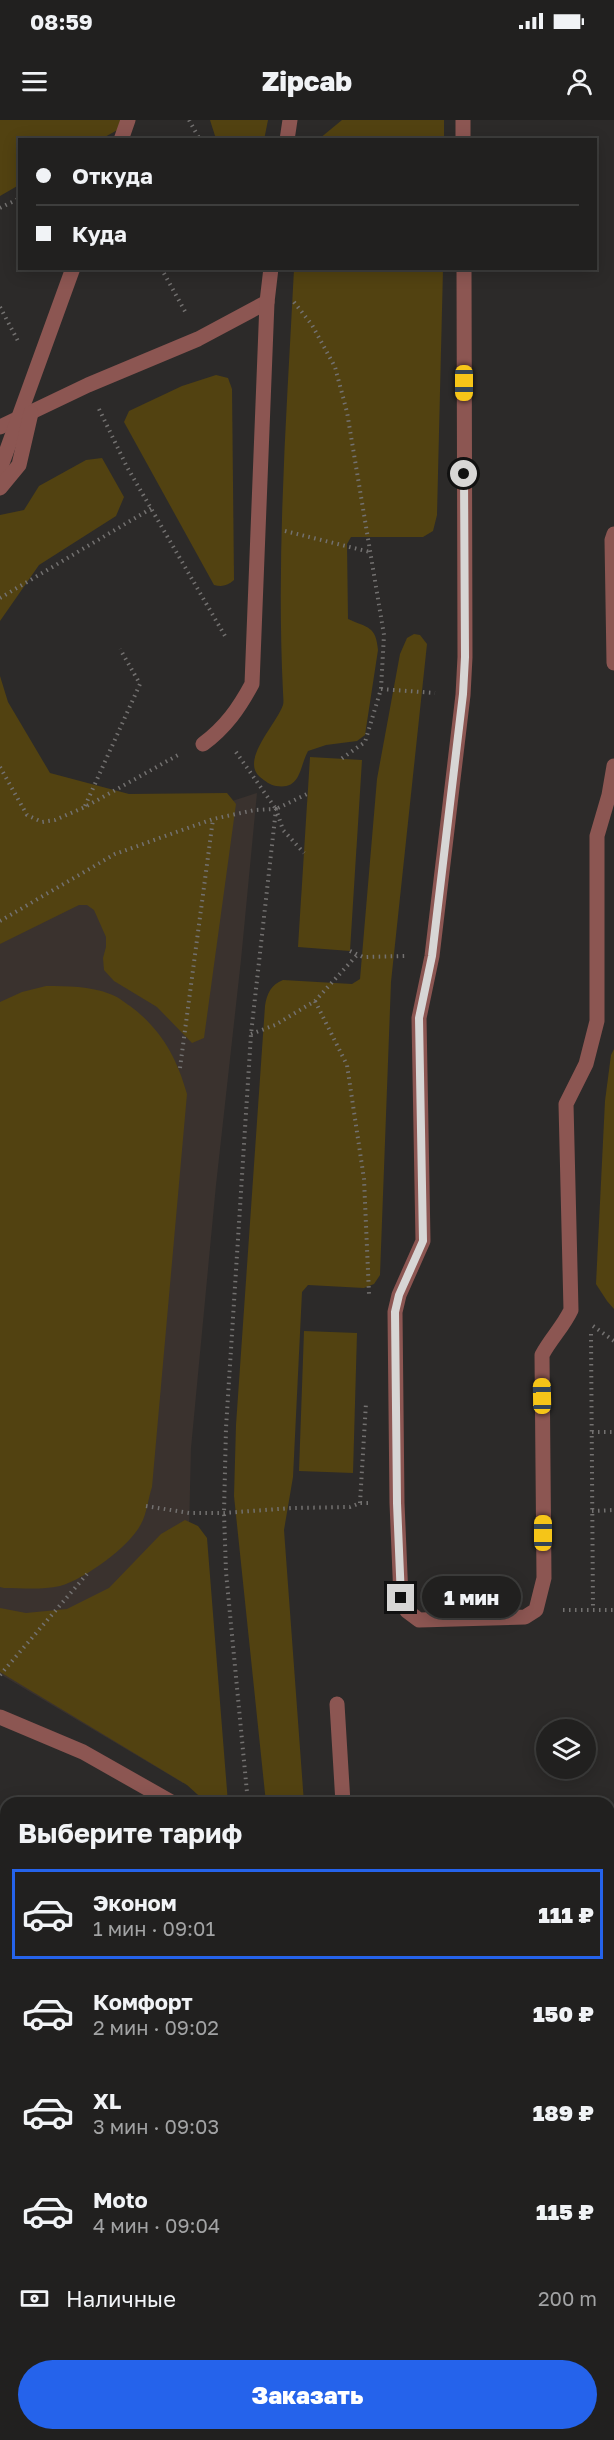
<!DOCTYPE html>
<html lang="ru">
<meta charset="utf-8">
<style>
body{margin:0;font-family:"Golos Text",sans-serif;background:#2d2d2c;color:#f1f3f6;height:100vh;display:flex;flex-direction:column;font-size:22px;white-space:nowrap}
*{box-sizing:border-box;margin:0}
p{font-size:20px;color:#a2a3a4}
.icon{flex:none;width:33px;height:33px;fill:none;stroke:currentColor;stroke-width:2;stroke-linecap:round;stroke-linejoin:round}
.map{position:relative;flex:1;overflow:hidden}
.side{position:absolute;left:0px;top:1677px;width:615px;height:644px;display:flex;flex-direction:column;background:#21201f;border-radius:18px 18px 0 0;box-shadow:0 3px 15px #0003,0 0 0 2px #3e3e3d}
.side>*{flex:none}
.banner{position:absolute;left:18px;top:18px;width:579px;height:132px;border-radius:0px;box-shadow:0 3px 15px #0003,0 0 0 2px #3e3e3d;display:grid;align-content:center;height:132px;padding:0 18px;background:#21201f}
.controls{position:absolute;left:536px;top:1599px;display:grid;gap:12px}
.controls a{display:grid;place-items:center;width:60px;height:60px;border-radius:50%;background:#21201f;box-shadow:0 3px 15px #0003,0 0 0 2px #3e3e3d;font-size:30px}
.end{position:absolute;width:27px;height:27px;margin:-14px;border:8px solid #d7d6d5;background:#111;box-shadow:0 0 0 3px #111}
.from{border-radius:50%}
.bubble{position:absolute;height:42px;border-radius:21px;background:#21201f;box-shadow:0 3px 15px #0003,0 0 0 2px #3e3e3d;font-size:20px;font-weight:800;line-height:42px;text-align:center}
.car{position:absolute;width:18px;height:36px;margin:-18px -9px;border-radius:8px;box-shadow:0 0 4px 2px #0007;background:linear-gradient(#f5c518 24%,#345 0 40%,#f5c518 0 76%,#345 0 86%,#f5c518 0)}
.banner b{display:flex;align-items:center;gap:21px;height:57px;font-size:22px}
.banner b+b{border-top:2px solid #3e3e3d}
.banner i{width:15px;height:15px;background:#f1f3f6}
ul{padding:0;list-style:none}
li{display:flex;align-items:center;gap:18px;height:90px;margin:0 12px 9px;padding:0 6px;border:3px solid transparent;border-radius:0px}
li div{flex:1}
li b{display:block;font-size:22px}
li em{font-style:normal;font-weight:800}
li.current{border-color:#2563eb}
li>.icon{width:54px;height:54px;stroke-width:1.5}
h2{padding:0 18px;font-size:27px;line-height:72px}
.pay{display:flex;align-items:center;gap:15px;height:66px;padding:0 18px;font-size:22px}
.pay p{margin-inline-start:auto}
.cta{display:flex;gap:12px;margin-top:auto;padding:12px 18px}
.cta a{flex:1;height:69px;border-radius:36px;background:#2563eb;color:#fff;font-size:24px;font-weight:800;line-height:69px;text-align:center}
.status{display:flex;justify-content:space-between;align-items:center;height:42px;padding:0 30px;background:#21201f;direction:ltr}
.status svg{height:16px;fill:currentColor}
header{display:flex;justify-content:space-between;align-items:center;height:78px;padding:0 18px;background:#21201f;font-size:27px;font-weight:800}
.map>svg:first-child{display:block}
.built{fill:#3a322e}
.green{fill:#524211}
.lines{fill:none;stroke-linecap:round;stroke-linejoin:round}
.path{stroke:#737170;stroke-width:4;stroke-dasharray:1.5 4.5;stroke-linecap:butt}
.lane{stroke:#8c5652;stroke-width:15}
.route{stroke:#d7d6d5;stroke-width:8}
</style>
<div class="status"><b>08:59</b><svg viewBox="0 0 49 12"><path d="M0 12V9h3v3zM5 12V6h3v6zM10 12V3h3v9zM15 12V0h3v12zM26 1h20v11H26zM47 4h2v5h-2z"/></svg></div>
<header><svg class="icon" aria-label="menu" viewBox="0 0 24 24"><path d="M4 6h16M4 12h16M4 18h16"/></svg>Zipcab<svg class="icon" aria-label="person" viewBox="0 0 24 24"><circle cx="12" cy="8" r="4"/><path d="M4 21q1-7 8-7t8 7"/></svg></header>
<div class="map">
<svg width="614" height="2320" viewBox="0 0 614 2320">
<rect width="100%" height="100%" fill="#2c2a29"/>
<!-- built -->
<g class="built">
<polygon points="257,673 241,840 216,1065 191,1328 183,1663 0,1554 0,788 122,717"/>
<polygon points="0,2250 6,2258 6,2314 49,2315 53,2320 0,2320"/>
</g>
<!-- green -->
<g class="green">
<polygon points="0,0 136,0 101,19 20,20 19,65 0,76"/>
<polygon points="210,0 268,0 264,20 216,19"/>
<polygon points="342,0 444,0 444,19 319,19"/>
<path d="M294 149H443L437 395 433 411 423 417H351L347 424 348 499C368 508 376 506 378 530L365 615 357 621 326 625 308 631C299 648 301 670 276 666 270 665 265 661 260 657 240 640 276 605 283 585 284 581 283 576 283 572 276 431 287 289 294 149Z"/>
<path d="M216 255 228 258 232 269 234 460C227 466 222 467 214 465L124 302 129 291 182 266Z"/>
<polygon points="102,338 124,377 116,396 39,445 0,501 0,395 24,390 39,366 86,340"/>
<path d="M414 514 420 515 427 524 391 862 380 1155 374 1164 364 1168 308 1165 302 1172 293 1357 284 1410 304 1683H266L234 1376 236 1305 265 886C267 873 271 865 283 860L352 864 360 859 377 659 400 534 407 518Z"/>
<polygon points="0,556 8,582 50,653 129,674 227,673 236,684 204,918 192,923 157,887 114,861 104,850 103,838 106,827 106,817 94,790 87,785 79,785 0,824"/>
<polygon points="310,637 362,640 350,831 298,827"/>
<path d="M46 866C67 866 90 866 110 874 117 876 124 882 130 886 161 909 177 938 187 974L152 1367C148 1379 147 1393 141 1404 129 1427 85 1459 60 1466 42 1470 22 1468 4 1468L0 1467V882L22 872Z"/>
<polygon points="614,929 614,1189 607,1181 596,1164 605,981 611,935"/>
<polygon points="304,1211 357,1213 353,1353 299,1351"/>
<polygon points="185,1400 198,1406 207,1418 228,1683 207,1683 187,1665 0,1552 0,1488 26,1493 67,1489 109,1468 161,1414"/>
<polygon points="0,1695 6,1697 6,2215 0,2208"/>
<polygon points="87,2315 298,2315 294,2320 91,2320"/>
<polygon points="340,2315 407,2315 407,2320 339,2320"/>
</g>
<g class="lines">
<!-- path -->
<g class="path">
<polyline points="189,0 200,20"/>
<polyline points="0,88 20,78"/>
<polyline points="161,148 187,195"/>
<polyline points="294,182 312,205 335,247 347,292 384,515 381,569 365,622 341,639"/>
<polyline points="0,187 18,221"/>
<polyline points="99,289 127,347 225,516"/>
<polyline points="285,411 370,432"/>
<polyline points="0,478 152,388"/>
<polyline points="381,569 435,573"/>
<polyline points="236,632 276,689 307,674"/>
<polyline points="0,647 27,695 42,702 55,700 85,687 178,635"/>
<polyline points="85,686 140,564 120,529"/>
<polyline points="0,801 115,734 213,699 255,690 276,689 283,710 304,733"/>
<polyline points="350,831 363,837 405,836"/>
<polyline points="315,881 347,945 364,1059 369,1174"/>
<polyline points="251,914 275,905 315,881 358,834"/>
<polyline points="180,948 213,699"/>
<polyline points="593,1206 614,1221"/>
<polyline points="591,1214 593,1490"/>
<polyline points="592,1312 614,1312"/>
<polyline points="360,1383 366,1283"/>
<polyline points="146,1386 189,1393 224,1393 292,1388 350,1387 360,1383 369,1383"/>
<polyline points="592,1391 614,1390"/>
<polyline points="563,1490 614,1490"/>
<polyline points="0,1555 87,1454"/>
<polyline points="248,1683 226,1452 224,1393 226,1308 251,914 276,689"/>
<polyline points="0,1746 6,1744"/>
<polyline points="0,1764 6,1773"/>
<polyline points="0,2220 6,2228"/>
<polyline points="76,2314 81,2320"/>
<polyline points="211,2314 212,2320"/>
<polyline points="293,2314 296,2320"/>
<polyline points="316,2320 320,2314"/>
</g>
<!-- lane -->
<g class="lane">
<polyline points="463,0 463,20"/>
<polyline points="121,20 128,0"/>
<polyline points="287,20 290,0"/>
<path d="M464 148 465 537 463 575 432 836 419 898 423 1121 399 1175 395 1192 397 1383 401 1478 407 1491 419 1500 525 1497 536 1490 544 1458 542 1235C551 1218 563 1207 571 1190L566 984 586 944 597 901V716L609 675 614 646"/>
<polyline points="0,307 88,265 198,219 267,182"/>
<polyline points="0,349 73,148"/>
<polyline points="0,368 19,345 31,293"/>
<polyline points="614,414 612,420 614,543"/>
<path d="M203 624C226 607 239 588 252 564L267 182 271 148"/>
<polyline points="337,1584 343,1683"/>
<polyline points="0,1597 83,1632 173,1683"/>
<polyline points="609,1988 614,1987"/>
<polyline points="609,2037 614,2037"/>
<polyline points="0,2309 6,2311"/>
<polyline points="16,2314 26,2320"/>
<polyline points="509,2314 509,2320"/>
</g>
</g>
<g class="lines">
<!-- route -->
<polyline class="route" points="401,1478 397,1383 395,1192 399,1175 423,1121 419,898 432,836 463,574 465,537 464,354"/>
</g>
</svg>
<div class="controls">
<a><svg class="icon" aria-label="layers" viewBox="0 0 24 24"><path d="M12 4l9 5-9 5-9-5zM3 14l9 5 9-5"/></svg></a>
</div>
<i class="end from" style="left:464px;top:354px"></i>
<i class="end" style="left:401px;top:1478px"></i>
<div class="bubble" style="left:422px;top:1456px;width:99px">1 мин</div>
<i class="car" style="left:464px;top:263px;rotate:180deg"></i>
<i class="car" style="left:542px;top:1276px;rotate:359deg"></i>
<i class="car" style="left:543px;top:1413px;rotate:0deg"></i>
<div class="banner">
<b><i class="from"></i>Откуда</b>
<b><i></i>Куда</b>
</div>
<section class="side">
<h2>Выберите тариф</h2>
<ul>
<li class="current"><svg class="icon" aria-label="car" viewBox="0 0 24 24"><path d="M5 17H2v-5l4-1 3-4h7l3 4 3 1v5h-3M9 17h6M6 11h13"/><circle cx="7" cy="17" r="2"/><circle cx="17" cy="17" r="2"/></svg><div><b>Эконом</b><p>1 мин · 09:01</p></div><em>111 ₽</em></li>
<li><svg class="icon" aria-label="car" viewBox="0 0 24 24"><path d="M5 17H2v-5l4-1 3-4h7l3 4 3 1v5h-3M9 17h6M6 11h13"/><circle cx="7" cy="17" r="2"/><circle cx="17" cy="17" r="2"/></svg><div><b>Комфорт</b><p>2 мин · 09:02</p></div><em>150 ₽</em></li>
<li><svg class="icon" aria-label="car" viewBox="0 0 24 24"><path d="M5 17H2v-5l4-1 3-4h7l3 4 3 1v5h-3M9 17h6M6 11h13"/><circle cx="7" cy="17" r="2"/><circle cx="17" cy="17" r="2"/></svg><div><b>XL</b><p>3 мин · 09:03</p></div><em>189 ₽</em></li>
<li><svg class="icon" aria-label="car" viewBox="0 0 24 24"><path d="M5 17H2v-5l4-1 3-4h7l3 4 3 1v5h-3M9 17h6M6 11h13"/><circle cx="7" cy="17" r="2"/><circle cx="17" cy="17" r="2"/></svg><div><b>Moto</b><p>4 мин · 09:04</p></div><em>115 ₽</em></li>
</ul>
<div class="pay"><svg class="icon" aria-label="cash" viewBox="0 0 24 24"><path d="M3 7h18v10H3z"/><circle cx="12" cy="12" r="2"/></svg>Наличные<p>200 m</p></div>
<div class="cta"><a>Заказать</a></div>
</section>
</div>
